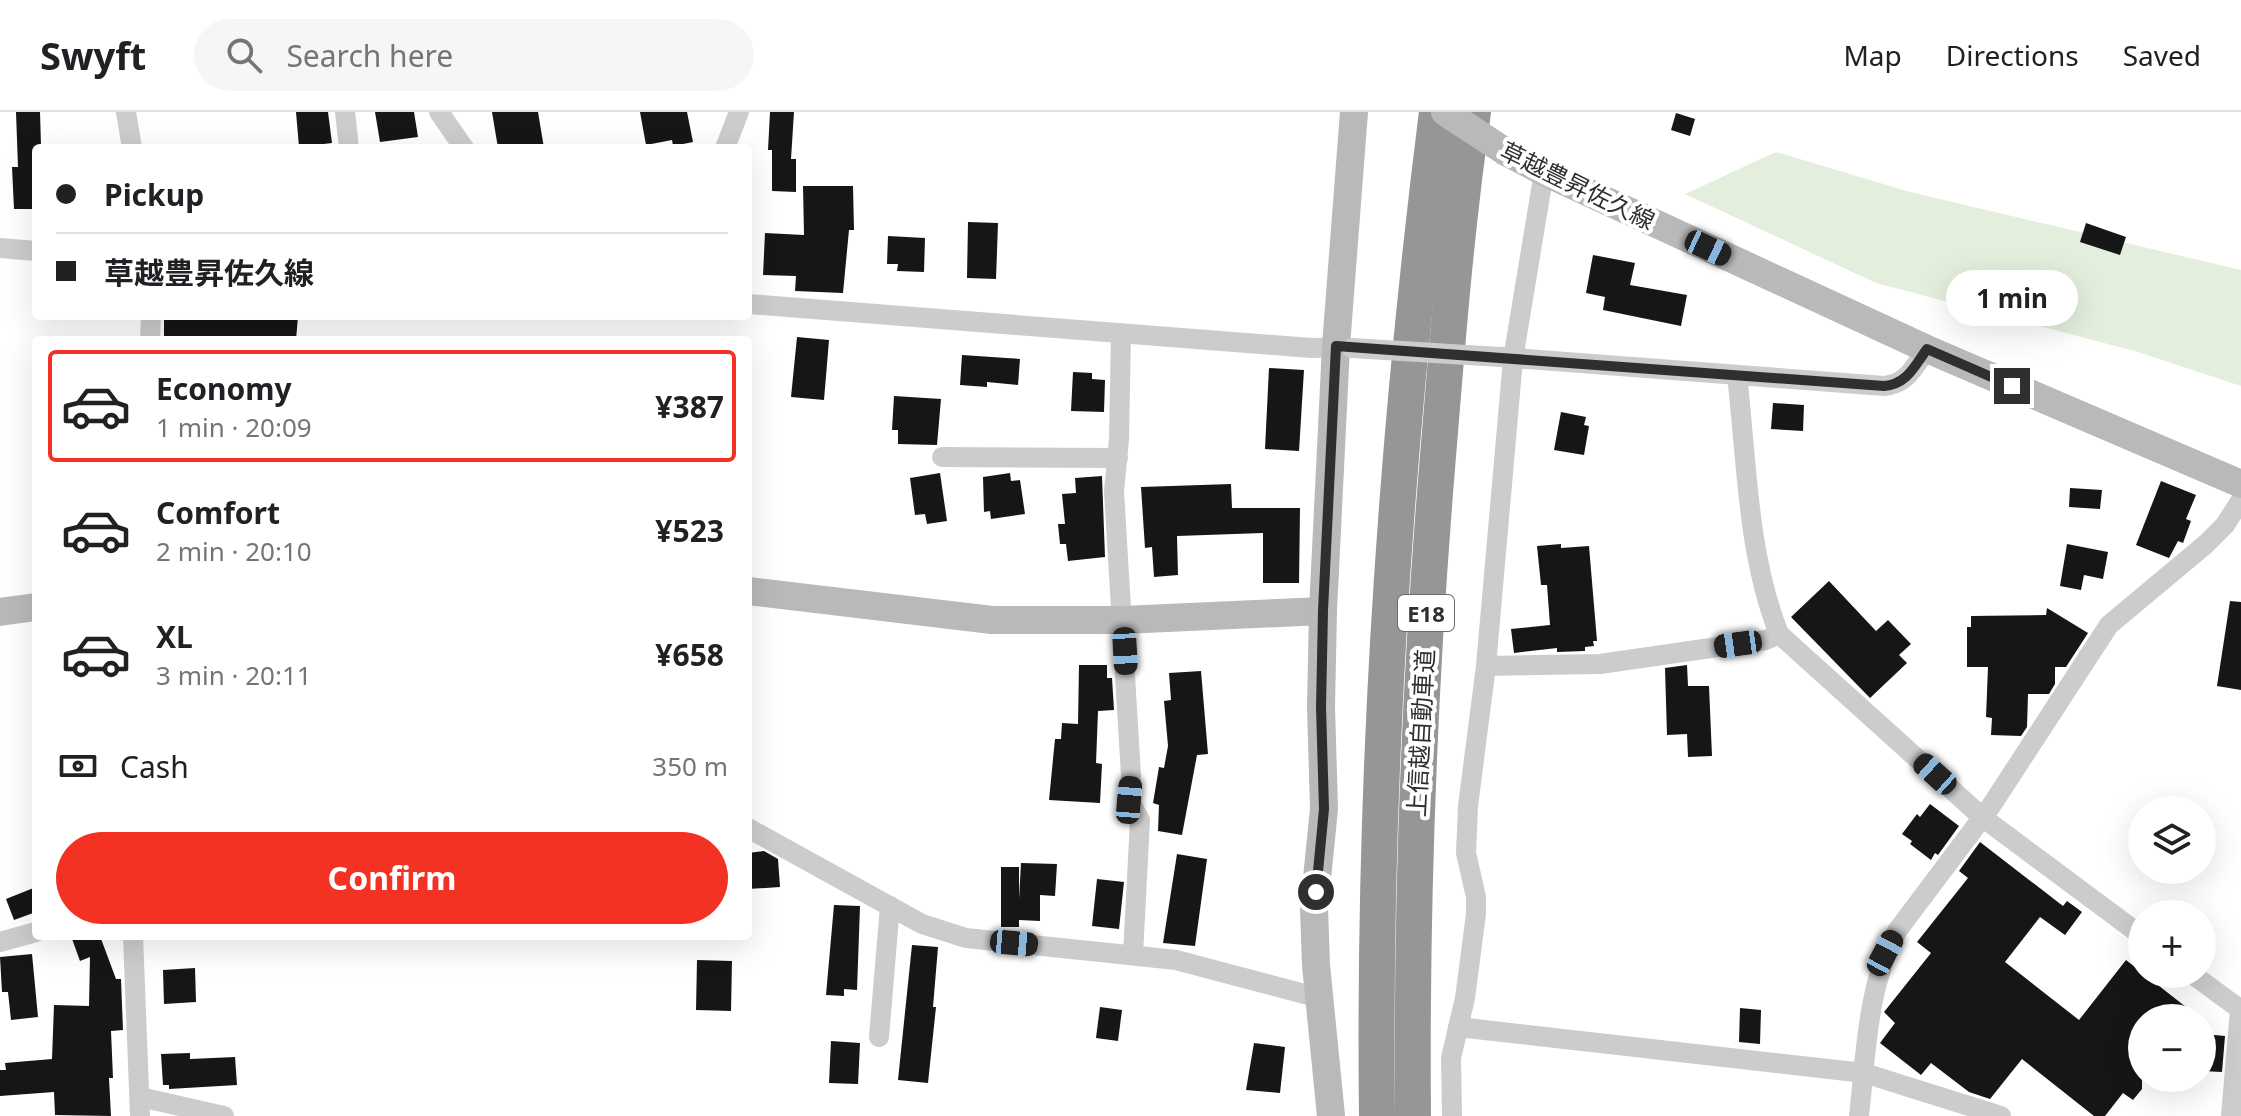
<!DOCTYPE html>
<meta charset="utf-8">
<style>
body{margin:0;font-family:"Noto Sans","Noto Sans JP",sans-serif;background:#f6f6f6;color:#202124;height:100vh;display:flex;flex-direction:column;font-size:30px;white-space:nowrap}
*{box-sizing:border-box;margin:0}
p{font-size:26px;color:#757577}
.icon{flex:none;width:44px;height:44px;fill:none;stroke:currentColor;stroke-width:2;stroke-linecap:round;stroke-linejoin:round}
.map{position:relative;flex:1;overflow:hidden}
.sheet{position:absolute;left:32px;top:224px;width:720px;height:604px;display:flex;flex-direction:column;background:#fff;border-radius:8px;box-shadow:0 8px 32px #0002}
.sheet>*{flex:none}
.guide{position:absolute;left:32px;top:32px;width:720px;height:176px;border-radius:8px;box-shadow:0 8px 32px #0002;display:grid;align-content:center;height:176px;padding:0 24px;background:#fff}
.tools{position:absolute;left:2128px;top:684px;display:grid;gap:16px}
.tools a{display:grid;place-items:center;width:88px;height:88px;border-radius:50%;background:#fff;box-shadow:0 8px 32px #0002;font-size:40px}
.end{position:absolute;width:36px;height:36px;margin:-18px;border:10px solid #2f2f2f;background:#fff;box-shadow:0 0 0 4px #fff}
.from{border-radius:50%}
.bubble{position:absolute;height:56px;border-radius:28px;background:#fff;box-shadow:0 8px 32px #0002;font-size:26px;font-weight:700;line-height:56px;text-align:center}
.car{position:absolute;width:24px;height:48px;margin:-24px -12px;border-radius:10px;box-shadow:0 0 6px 2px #0007;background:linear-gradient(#222 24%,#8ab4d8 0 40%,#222 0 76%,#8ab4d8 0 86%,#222 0)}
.guide b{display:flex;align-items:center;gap:28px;height:76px;font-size:30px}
.guide b+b{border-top:2px solid #e0e0e0}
.guide i{width:20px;height:20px;background:#202124}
ul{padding:14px 0 0;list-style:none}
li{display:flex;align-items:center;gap:24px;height:112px;margin:0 16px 12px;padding:0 8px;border:4px solid transparent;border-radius:8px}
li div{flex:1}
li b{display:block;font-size:30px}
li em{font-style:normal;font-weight:700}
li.selected{border-color:#f43223}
li>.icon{width:72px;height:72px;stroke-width:1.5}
.pay{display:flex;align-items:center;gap:20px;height:88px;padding:0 24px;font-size:30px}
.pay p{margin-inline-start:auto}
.primary-button{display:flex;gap:16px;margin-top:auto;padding:16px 24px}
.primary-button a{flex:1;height:92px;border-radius:48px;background:#f43223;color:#fff;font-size:32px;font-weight:700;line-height:92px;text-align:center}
header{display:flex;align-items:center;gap:48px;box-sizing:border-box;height:112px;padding:0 40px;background:#fff;border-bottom:2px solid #e0e0e0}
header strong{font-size:38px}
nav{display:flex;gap:44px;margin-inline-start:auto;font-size:28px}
.search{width:560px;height:72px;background:#f6f6f6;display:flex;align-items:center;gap:20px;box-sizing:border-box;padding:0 28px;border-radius:44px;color:#757577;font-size:30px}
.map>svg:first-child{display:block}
.green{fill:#e3eedc}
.building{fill:#161616}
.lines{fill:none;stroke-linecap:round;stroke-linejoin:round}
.street{stroke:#ccc;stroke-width:20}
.secondary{stroke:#b9b9b9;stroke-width:28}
.highway{stroke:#969696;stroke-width:36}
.street-bridge{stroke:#ccc;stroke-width:20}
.secondary-bridge{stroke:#b9b9b9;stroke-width:28}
.route{stroke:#2f2f2f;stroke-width:10}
.labels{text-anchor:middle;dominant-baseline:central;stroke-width:8;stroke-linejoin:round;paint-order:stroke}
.shield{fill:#fff;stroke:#6d6d6d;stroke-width:2}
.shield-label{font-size:22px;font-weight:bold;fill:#2f2f2f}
.street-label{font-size:24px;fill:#2f2f2f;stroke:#fff}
</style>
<header>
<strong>Swyft</strong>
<div class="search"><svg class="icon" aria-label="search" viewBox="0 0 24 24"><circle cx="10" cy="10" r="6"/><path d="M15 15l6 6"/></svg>Search here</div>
<nav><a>Map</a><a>Directions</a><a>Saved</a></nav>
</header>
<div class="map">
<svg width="2241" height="1004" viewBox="0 0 2241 1004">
<rect width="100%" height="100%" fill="#fff"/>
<!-- green -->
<polygon class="green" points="1776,40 1910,80 2241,158 2241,274 2138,240 1876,171 1685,82"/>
<!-- building -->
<g class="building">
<polygon points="16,0 40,0 41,33 36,34 36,97 14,97 12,55 18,55"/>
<polygon points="296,0 328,0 332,31 299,35"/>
<polygon points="375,0 414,0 418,25 380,30"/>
<polygon points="492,0 538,0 544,36 498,36"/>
<polygon points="640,0 687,0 693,30 673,34 672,28 646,33"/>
<polygon points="770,0 794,0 791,47 796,47 796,80 772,79 772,38 768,38"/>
<polygon points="1676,1 1695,7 1690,24 1671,18"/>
<polygon points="803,74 853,74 854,118 849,118 843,181 795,179 796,164 763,163 765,121 804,123"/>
<polygon points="968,110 998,111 996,167 967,166"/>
<polygon points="2086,111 2126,125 2120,143 2080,130"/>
<polygon points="888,124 925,126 924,160 897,159 898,152 887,152"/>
<polygon points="1593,143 1635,151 1630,173 1687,183 1681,214 1603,198 1605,185 1586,181"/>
<polygon points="164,204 298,204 296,228 164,228"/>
<polygon points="797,225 829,228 824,288 791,285"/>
<polygon points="962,243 1020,247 1018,273 987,270 987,275 960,273"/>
<polygon points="1269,256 1304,258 1299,339 1265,337"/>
<polygon points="1073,260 1092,261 1092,267 1105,268 1104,300 1071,299"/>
<polygon points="894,284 941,287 937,333 898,332 898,318 892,318"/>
<polygon points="1773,291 1804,293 1803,319 1771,317"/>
<polygon points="1561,300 1586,305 1584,313 1589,314 1584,343 1554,338"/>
<polygon points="940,361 947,409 927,412 925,402 915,403 910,366"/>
<polygon points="1010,361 1011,369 1020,368 1025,402 991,407 990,399 984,400 983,365"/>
<polygon points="1102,364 1105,445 1068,449 1066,432 1060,432 1058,412 1065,412 1062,382 1076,381 1075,366"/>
<polygon points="2161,369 2196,383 2186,407 2191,409 2183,431 2178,429 2169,446 2136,433"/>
<polygon points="1231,372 1232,396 1300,396 1299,471 1263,471 1263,421 1177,424 1178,463 1154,465 1152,435 1145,436 1141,375"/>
<polygon points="2070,376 2102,378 2100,397 2069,395"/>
<polygon points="1561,432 1561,436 1589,434 1597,529 1593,529 1594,534 1585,535 1585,539 1557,540 1557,536 1514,541 1511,517 1550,513 1547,473 1541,473 1537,434"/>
<polygon points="2067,432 2108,440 2103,467 2084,463 2081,478 2060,474"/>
<polygon points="1829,469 1876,519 1888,508 1911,532 1899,543 1907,551 1870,586 1791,505"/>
<polygon points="2230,489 2241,490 2241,578 2217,574"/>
<polygon points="2047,496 2088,521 2066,555 2055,555 2055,572 2049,582 2028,582 2027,615 2021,624 1991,623 1992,606 1986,605 1988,555 1967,555 1967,515 1971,515 1971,504 2046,503"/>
<polygon points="1079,553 1107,553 1107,566 1112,566 1114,598 1098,599 1096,651 1102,652 1100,691 1049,688 1055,627 1061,627 1062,611 1078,612"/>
<polygon points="1687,553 1688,574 1709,574 1712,644 1688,645 1687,622 1667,623 1665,556"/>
<polygon points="1201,559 1208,642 1197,643 1182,723 1158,719 1159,693 1153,691 1159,655 1164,656 1168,634 1164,589 1171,588 1169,561"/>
<polygon points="1930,692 1959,714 1938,743 1935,741 1931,748 1910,732 1912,729 1902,722 1917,702 1920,705"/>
<polygon points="1980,730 2063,794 2067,789 2082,800 2065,823 2040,805 2005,850 2079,908 2126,848 2200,906 2142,906 2142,977 2133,988 2123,981 2105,1004 2094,1004 2022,947 1990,987 1969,980 1931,951 1921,963 1880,931 1895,911 1884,900 1931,841 1917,830 1968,766 1959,759"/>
<polygon points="764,739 778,747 780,775 748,777 748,741"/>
<polygon points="1177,742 1207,747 1195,834 1163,831"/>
<polygon points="1021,751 1057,752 1055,784 1040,783 1040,809 1019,808 1019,815 1001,815 1001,755 1019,755 1019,787"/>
<polygon points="1097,767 1124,770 1119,817 1092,814"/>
<polygon points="36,775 36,800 14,808 6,787"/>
<polygon points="834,793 860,794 857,878 844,877 844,884 826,883"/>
<polygon points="71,824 100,824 116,867 121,867 123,918 111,919 113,966 109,966 111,1004 55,1003 54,980 0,984 0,958 6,958 5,951 52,947 54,893 89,894 90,845 80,849"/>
<polygon points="912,833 938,835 933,895 936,895 928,971 898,968"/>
<polygon points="32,842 38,905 11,908 8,880 2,880 0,845"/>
<polygon points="697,848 732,849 731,899 696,898"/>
<polygon points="195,856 196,890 164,892 163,858"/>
<polygon points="1100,895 1122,898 1118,929 1096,926"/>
<polygon points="1740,896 1761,898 1760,932 1739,930"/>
<polygon points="2204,922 2225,924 2222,960 2202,959"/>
<polygon points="831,929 860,931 858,972 829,971"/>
<polygon points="1254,931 1285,935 1280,981 1246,978"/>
<polygon points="190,941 190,947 235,945 237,973 169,977 169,973 163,973 161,942"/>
</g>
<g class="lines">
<!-- street -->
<g class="street">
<polyline points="126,0 132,36"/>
<polyline points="345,0 349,36"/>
<polyline points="439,0 464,36"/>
<polyline points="725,36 739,0"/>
<polyline points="0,136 36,139"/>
<polyline points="748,192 1311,236 1346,235"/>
<polyline points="1121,221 1119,327 1114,379 1131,664 1129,688 1140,708 1133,843"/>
<polyline points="150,228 151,204"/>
<path d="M1501 245 1884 274C1907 272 1914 255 1927 237"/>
<path d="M1737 263C1747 350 1747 441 1779 522L1982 705 2142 824"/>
<polyline points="942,345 1118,346"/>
<polyline points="1486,554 1600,552 1766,528 1779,522"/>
<polyline points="748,716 922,812 966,826 1176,848 1320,886"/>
<polyline points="133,824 140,1004"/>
<polyline points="0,830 36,820"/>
<polyline points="2192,862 2241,898"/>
<polyline points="1458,915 1864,961 2001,1004"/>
<polyline points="879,925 890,794"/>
<polyline points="140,985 224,1004"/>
<polyline points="1452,1004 1451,946 1465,886 1476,802 1476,785 1466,741 1468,694 1486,554 1513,247 1544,60"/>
<path d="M1859 1004C1866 942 1867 874 1897 819L1991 694 2109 513 2206 432 2225 413 2241 388"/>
<polyline points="2231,1004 2240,898"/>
</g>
<!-- secondary -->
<g class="secondary">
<polyline points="1506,40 1544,60 1927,237 2241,372"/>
<polyline points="748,479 992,508 1123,508 1323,499"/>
<polyline points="0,500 36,495"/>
<polyline points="1331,1004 1316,853 1314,796 1324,697 1321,595 1323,499 1336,234 1354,0"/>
</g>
<!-- highway -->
<g class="highway">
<path d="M1377 1004C1373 668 1395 333 1437 0"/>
<path d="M1413 1004C1411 779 1420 556 1439 332 1448 221 1457 110 1473 0"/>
</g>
<!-- street-bridge -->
<polyline class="street-bridge" points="1352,236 1500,245"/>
<!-- secondary-bridge -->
<polyline class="secondary-bridge" points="1445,0 1506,40"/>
</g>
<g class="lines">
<!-- route -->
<path class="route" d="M1316 780 1324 697 1321 595 1323 499 1336 234 1884 274C1907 272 1914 255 1927 237L2012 274"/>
</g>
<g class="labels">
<!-- shield labels -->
<rect class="shield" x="1398" y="483" width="56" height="36" rx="6"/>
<g class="shield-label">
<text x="1426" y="501">E18</text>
</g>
<!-- street labels -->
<g class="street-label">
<text transform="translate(1578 73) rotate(26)">草越豊昇佐久線</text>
<text transform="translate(1420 621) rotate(-87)">上信越自動車道</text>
</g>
</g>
</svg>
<div class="tools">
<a><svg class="icon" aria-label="layers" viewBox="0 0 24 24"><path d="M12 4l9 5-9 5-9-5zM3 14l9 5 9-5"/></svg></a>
<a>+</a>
<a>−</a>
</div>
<i class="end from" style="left:1316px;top:780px"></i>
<i class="end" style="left:2012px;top:274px"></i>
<div class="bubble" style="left:1946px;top:158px;width:132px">1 min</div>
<i class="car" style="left:1708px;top:136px;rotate:115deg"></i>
<i class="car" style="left:1738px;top:532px;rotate:262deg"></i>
<i class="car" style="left:1125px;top:539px;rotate:177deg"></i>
<i class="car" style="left:1935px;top:662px;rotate:312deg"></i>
<i class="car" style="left:1129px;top:688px;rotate:5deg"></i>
<i class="car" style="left:1014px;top:831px;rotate:95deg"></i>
<i class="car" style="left:1885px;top:841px;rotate:28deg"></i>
<div class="guide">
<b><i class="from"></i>Pickup</b>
<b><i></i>草越豊昇佐久線</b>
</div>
<section class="sheet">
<ul>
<li class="selected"><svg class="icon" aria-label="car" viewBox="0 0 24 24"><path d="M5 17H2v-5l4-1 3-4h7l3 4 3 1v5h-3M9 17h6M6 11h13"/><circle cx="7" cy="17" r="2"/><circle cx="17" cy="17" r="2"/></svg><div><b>Economy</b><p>1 min · 20:09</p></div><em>¥387</em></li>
<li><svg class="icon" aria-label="car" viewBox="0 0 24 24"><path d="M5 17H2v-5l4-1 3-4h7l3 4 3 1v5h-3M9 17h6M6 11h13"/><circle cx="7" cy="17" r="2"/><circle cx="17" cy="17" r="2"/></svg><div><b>Comfort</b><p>2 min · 20:10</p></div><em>¥523</em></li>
<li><svg class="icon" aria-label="car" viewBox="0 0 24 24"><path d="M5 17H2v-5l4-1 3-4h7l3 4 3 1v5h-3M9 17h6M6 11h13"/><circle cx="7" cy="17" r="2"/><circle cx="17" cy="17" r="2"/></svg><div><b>XL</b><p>3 min · 20:11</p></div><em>¥658</em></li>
</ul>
<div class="pay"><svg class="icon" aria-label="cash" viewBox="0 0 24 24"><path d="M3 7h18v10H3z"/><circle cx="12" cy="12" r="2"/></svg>Cash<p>350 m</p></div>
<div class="primary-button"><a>Confirm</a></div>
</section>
</div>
